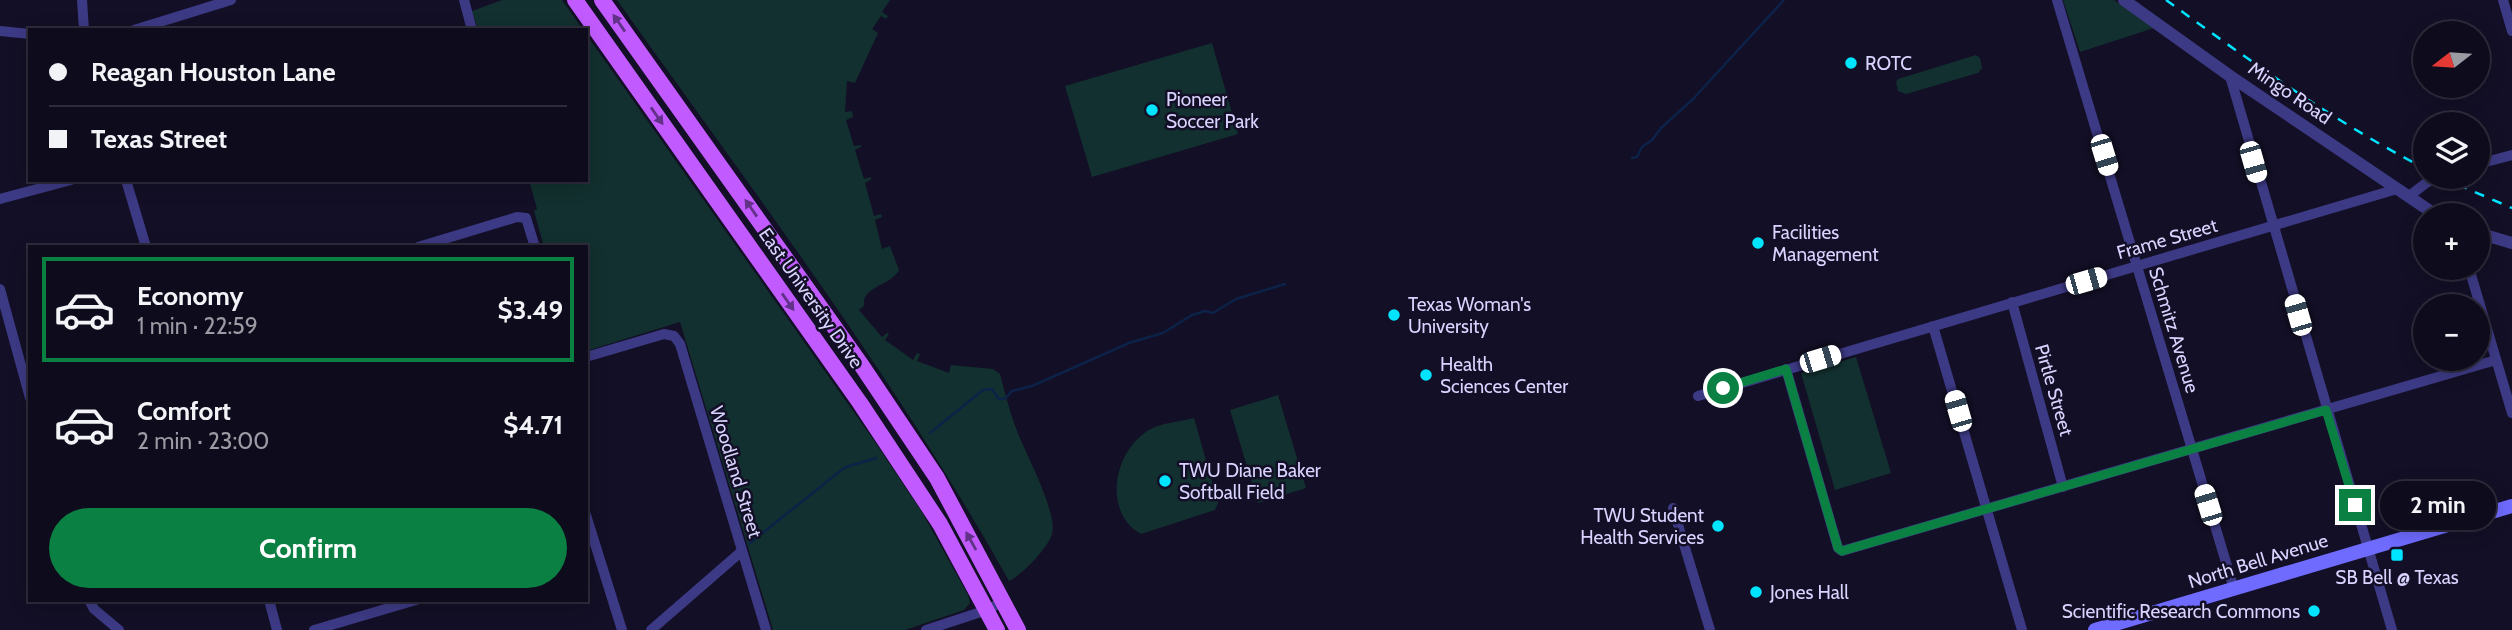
<!DOCTYPE html>
<meta charset="utf-8">
<style>
body{margin:0;font-family:Cabin,sans-serif;background:#1c1929;color:#f1f3f6;height:100vh;display:flex;flex-direction:column;font-size:26px;white-space:nowrap}
*{box-sizing:border-box;margin:0}
p{font-size:23px;color:#9b9ba3}
.icon{flex:none;width:38px;height:38px;fill:none;stroke:currentColor;stroke-width:2;stroke-linecap:round;stroke-linejoin:round}
.map{position:relative;flex:1;overflow:hidden}
.panel{position:absolute;left:28px;top:245px;width:560px;height:357px;display:flex;flex-direction:column;background:#0e0b1c;border-radius:0px;box-shadow:0 4px 18px #0003,0 0 0 2px #2e2b3b}
.panel>*{flex:none}
.guide{position:absolute;left:28px;top:28px;width:560px;height:154px;border-radius:0px;box-shadow:0 4px 18px #0003,0 0 0 2px #2e2b3b;display:grid;align-content:center;height:154px;padding:0 21px;background:#0e0b1c}
.needle{width:46px;rotate:253deg}
.controls{position:absolute;left:2413px;top:21px;display:grid;gap:14px}
.controls a{display:grid;place-items:center;width:77px;height:77px;border-radius:50%;background:#0e0b1c;box-shadow:0 4px 18px #0003,0 0 0 2px #2e2b3b;font-size:35px}
.end{position:absolute;width:32px;height:32px;margin:-16px;border:9px solid #0b8043;background:#fff;box-shadow:0 0 0 4px #fff}
.from{border-radius:50%}
.bubble{position:absolute;height:49px;border-radius:24px;background:#0e0b1c;box-shadow:0 4px 18px #0003,0 0 0 2px #2e2b3b;font-size:23px;font-weight:700;line-height:49px;text-align:center}
.car{position:absolute;width:21px;height:42px;margin:-21px -10px;border-radius:9px;box-shadow:0 0 5px 2px #0007;background:linear-gradient(#fff 24%,#345 0 40%,#fff 0 76%,#345 0 86%,#fff 0)}
.guide b{display:flex;align-items:center;gap:24px;height:66px;font-size:26px}
.guide b+b{border-top:2px solid #2e2b3b}
.guide i{width:18px;height:18px;background:#f1f3f6}
ul{padding:12px 0 0;list-style:none}
li{display:flex;align-items:center;gap:21px;height:105px;margin:0 14px 10px;padding:0 7px;border:4px solid transparent;border-radius:0px}
li div{flex:1}
li b{display:block;font-size:26px}
li em{font-style:normal;font-weight:700}
li.selected{border-color:#0b8043}
li>.icon{width:63px;height:63px;stroke-width:1.5}
.primary-button{display:flex;gap:14px;margin-top:auto;padding:14px 21px}
.primary-button a{flex:1;height:80px;border-radius:42px;background:#0b8043;color:#fff;font-size:28px;font-weight:700;line-height:80px;text-align:center}
.map>svg:first-child{display:block}
.green{fill:#12302f}
.lines{fill:none;stroke-linecap:round;stroke-linejoin:round}
.stream{stroke:#0c2248;stroke-width:2.5}
.minor{stroke:#3d3a85;stroke-width:10}
.tertiary{stroke:#3d3a85;stroke-width:12}
.secondary{stroke:#6f6bff;stroke-width:14}
.primary{stroke:#c25bff;stroke-width:16}
.rail{stroke:#00e5ff;stroke-width:2.5;stroke-dasharray:10 9;stroke-linecap:butt}
.oneway{fill:#623188}
.route{stroke:#0b8043;stroke-width:9}
.poi-dot{fill:#00e5ff;stroke:#130f26;stroke-width:2.5}
.labels{text-anchor:middle;dominant-baseline:central;stroke-width:5;stroke-linejoin:round;paint-order:stroke}
.poi-label{font-size:19px;fill:#d9d4ff;stroke:#130f26;text-anchor:start}
.street-label{font-size:19px;fill:#d9d4ff;stroke:#130f26}
</style>
<div class="map">
<svg width="2512" height="630" viewBox="0 0 2512 630">
<rect width="100%" height="100%" fill="#130f26"/>
<!-- green -->
<g class="green">
<polygon points="502,0 562,0 583,30 478,30 472,11"/>
<path d="M617 0H890L882 12 888 16 886 19 881 16 872 29 878 33 855 83 847 81 845 112 852 111 853 117 846 120 854 146 861 145V147L855 150 864 179 870 177 872 179 865 183 874 216 881 214 882 217 875 220 882 249 890 246 899 270C891 286 861 286 864 306L859 310 882 337 887 333 889 334 885 340 913 360 917 353 920 354 917 361 949 373 951 365 993 369 1000 374C1005 393 1010 413 1017 431 1026 454 1058 513 1052 534 1048 548 1022 575 1009 581 895 377 752 190 617 0Z"/>
<polygon points="2063,0 2114,0 2154,28 2080,52"/>
<polygon points="586,34 875,442 923,514 968,595 970,603 964,610 905,630 773,630 680,322 586,351 586,247 544,247 534,211 537,209 529,180 586,180"/>
<polygon points="1212,43 1238,134 1092,177 1065,86"/>
<polygon points="1976,55 1980,58 1982,68 1978,73 1906,94 1898,91 1896,82 1898,79"/>
<polygon points="1856,357 1891,473 1835,490 1801,373"/>
<polygon points="1278,395 1306,488 1258,503 1230,410"/>
<path d="M1194 418 1218 503 1215 510 1141 534C1105 514 1112 459 1142 435 1157 422 1176 423 1194 418Z"/>
</g>
<g class="lines">
<!-- stream -->
<g class="stream">
<polyline points="1632,158 1637,157 1642,147 1652,140 1661,128 1693,99 1784,0"/>
<path d="M930 433 983 390 992 389 999 399C1008 400 1007 395 1012 391L1032 386 1129 343 1163 333 1192 315 1205 311 1213 313 1236 299 1285 284"/>
<polyline points="750,543 839,472 846,467 876,458"/>
</g>
<!-- minor -->
<g class="minor">
<polyline points="82,0 84,30"/>
<polyline points="464,0 472,30"/>
<polyline points="2057,0 2234,589"/>
<polyline points="2503,0 2512,31"/>
<polyline points="134,30 231,0"/>
<polyline points="0,31 30,34"/>
<polyline points="2230,76 2392,630"/>
<polyline points="2478,164 2512,155"/>
<polyline points="126,180 146,247"/>
<polyline points="2408,197 2426,183 2440,177"/>
<polyline points="0,199 71,180"/>
<polyline points="418,247 517,217 526,218 535,247"/>
<polyline points="2469,268 2512,413"/>
<polyline points="0,289 30,398"/>
<polyline points="2012,302 2063,487"/>
<polyline points="1933,326 2022,630"/>
<polyline points="586,357 664,334 674,336 680,344 766,630"/>
<polyline points="1786,369 1838,548 1842,551 2496,360"/>
<polyline points="1698,396 2397,189"/>
<polyline points="1673,508 1710,630"/>
<polyline points="586,515 622,630"/>
<polyline points="89,600 94,609 119,630"/>
<polyline points="269,600 277,630"/>
<polyline points="314,630 416,600"/>
<polyline points="651,630 742,551"/>
<polyline points="926,630 987,610 1003,601"/>
</g>
<!-- tertiary -->
<g class="tertiary">
<polyline points="2124,0 2230,76 2436,215"/>
<polyline points="2478,233 2512,243"/>
</g>
<!-- secondary -->
<polyline class="secondary" points="2095,630 2512,506"/>
<!-- primary -->
<g class="primary">
<polyline points="575,0 860,403 940,524 997,630"/>
<polyline points="602,0 862,366 937,478 1018,630"/>
</g>
<!-- rail -->
<g class="rail">
<path d="M2166 0C2249 60 2334 122 2426 169"/>
<polyline points="2440,177 2512,208"/>
</g>
</g>
<!-- one-way arrows -->
<defs><path id="oneway-solid" d="M-6-.8H1V-3.2L6.5 0L1 3.2V.8H-6Z" transform="scale(1.75)"/></defs>
<g class="oneway">
<use href="#oneway-solid" transform="translate(619 23) rotate(-125)"/>
<use href="#oneway-solid" transform="translate(657 116) rotate(55)"/>
<use href="#oneway-solid" transform="translate(751 208) rotate(-125)"/>
<use href="#oneway-solid" transform="translate(788 302) rotate(55)"/>
<use href="#oneway-solid" transform="translate(971 541) rotate(-119)"/>
</g>
<g class="lines">
<!-- route -->
<polyline class="route" points="1723,388 1786,369 1838,548 1842,551 2326,410 2355,505"/>
</g>
<!-- markers -->
<g class="poi-dot">
<circle cx="1851" cy="63" r="7"/>
<circle cx="1152" cy="110" r="7"/>
<circle cx="1758" cy="243" r="7"/>
<circle cx="1394" cy="315" r="7"/>
<circle cx="1426" cy="375" r="7"/>
<circle cx="1165" cy="481" r="7"/>
<circle cx="1718" cy="526" r="7"/>
<rect x="2390" y="548" width="14" height="14" rx="3.5"/>
<circle cx="1756" cy="592" r="7"/>
<circle cx="2314" cy="611" r="7"/>
</g>
<g class="labels">
<!-- poi labels -->
<g class="poi-label">
<text x="1865" y="63">ROTC</text>
<text x="1166" y="99">Pioneer<tspan x="1166" dy="22">Soccer Park</tspan></text>
<text x="1772" y="232">Facilities<tspan x="1772" dy="22">Management</tspan></text>
<text x="1408" y="304">Texas Woman's<tspan x="1408" dy="22">University</tspan></text>
<text x="1440" y="364">Health<tspan x="1440" dy="22">Sciences Center</tspan></text>
<text x="1179" y="470">TWU Diane Baker<tspan x="1179" dy="22">Softball Field</tspan></text>
<text x="1704" y="515" text-anchor="end">TWU Student<tspan x="1704" dy="22">Health Services</tspan></text>
<text x="2397" y="577" text-anchor="middle">SB Bell @ Texas</text>
<text x="1770" y="592">Jones Hall</text>
<text x="2300" y="611" text-anchor="end">Scientific Research Commons</text>
</g>
<!-- street labels -->
<g class="street-label">
<text transform="translate(2290 93) rotate(34)">Mingo Road</text>
<text transform="translate(2167 239) rotate(-16)">Frame Street</text>
<text transform="translate(811 298) rotate(55)">East University Drive</text>
<text transform="translate(2174 330) rotate(73)">Schmitz Avenue</text>
<text transform="translate(2054 390) rotate(74)">Pirtle Street</text>
<text transform="translate(736 472) rotate(73)">Woodland Street</text>
<text transform="translate(2258 561) rotate(-17)">North Bell Avenue</text>
</g>
</g>
</svg>
<div class="controls">
<a><svg class="needle" viewBox="-14 -14 28 28"><path d="M0-13l5 13h-10z" fill="#e53935"/><path d="M0 13l5-13h-10z" fill="#9b9ba3"/></svg></a>
<a><svg class="icon" aria-label="layers" viewBox="0 0 24 24"><path d="M12 4l9 5-9 5-9-5zM3 14l9 5 9-5"/></svg></a>
<a>+</a>
<a>−</a>
</div>
<i class="end from" style="left:1723px;top:388px"></i>
<i class="end" style="left:2355px;top:505px"></i>
<div class="bubble" style="left:2380px;top:481px;width:116px">2 min</div>
<i class="car" style="left:2104px;top:155px;rotate:163deg"></i>
<i class="car" style="left:2253px;top:162px;rotate:164deg"></i>
<i class="car" style="left:2086px;top:281px;rotate:74deg"></i>
<i class="car" style="left:2298px;top:315px;rotate:344deg"></i>
<i class="car" style="left:1820px;top:359px;rotate:73deg"></i>
<i class="car" style="left:1958px;top:411px;rotate:344deg"></i>
<i class="car" style="left:2208px;top:505px;rotate:343deg"></i>
<div class="guide">
<b><i class="from"></i>Reagan Houston Lane</b>
<b><i></i>Texas Street</b>
</div>
<section class="panel">
<ul>
<li class="selected"><svg class="icon" aria-label="car" viewBox="0 0 24 24"><path d="M5 17H2v-5l4-1 3-4h7l3 4 3 1v5h-3M9 17h6M6 11h13"/><circle cx="7" cy="17" r="2"/><circle cx="17" cy="17" r="2"/></svg><div><b>Economy</b><p>1 min · 22:59</p></div><em>$3.49</em></li>
<li><svg class="icon" aria-label="car" viewBox="0 0 24 24"><path d="M5 17H2v-5l4-1 3-4h7l3 4 3 1v5h-3M9 17h6M6 11h13"/><circle cx="7" cy="17" r="2"/><circle cx="17" cy="17" r="2"/></svg><div><b>Comfort</b><p>2 min · 23:00</p></div><em>$4.71</em></li>
</ul>
<div class="primary-button"><a>Confirm</a></div>
</section>
</div>
